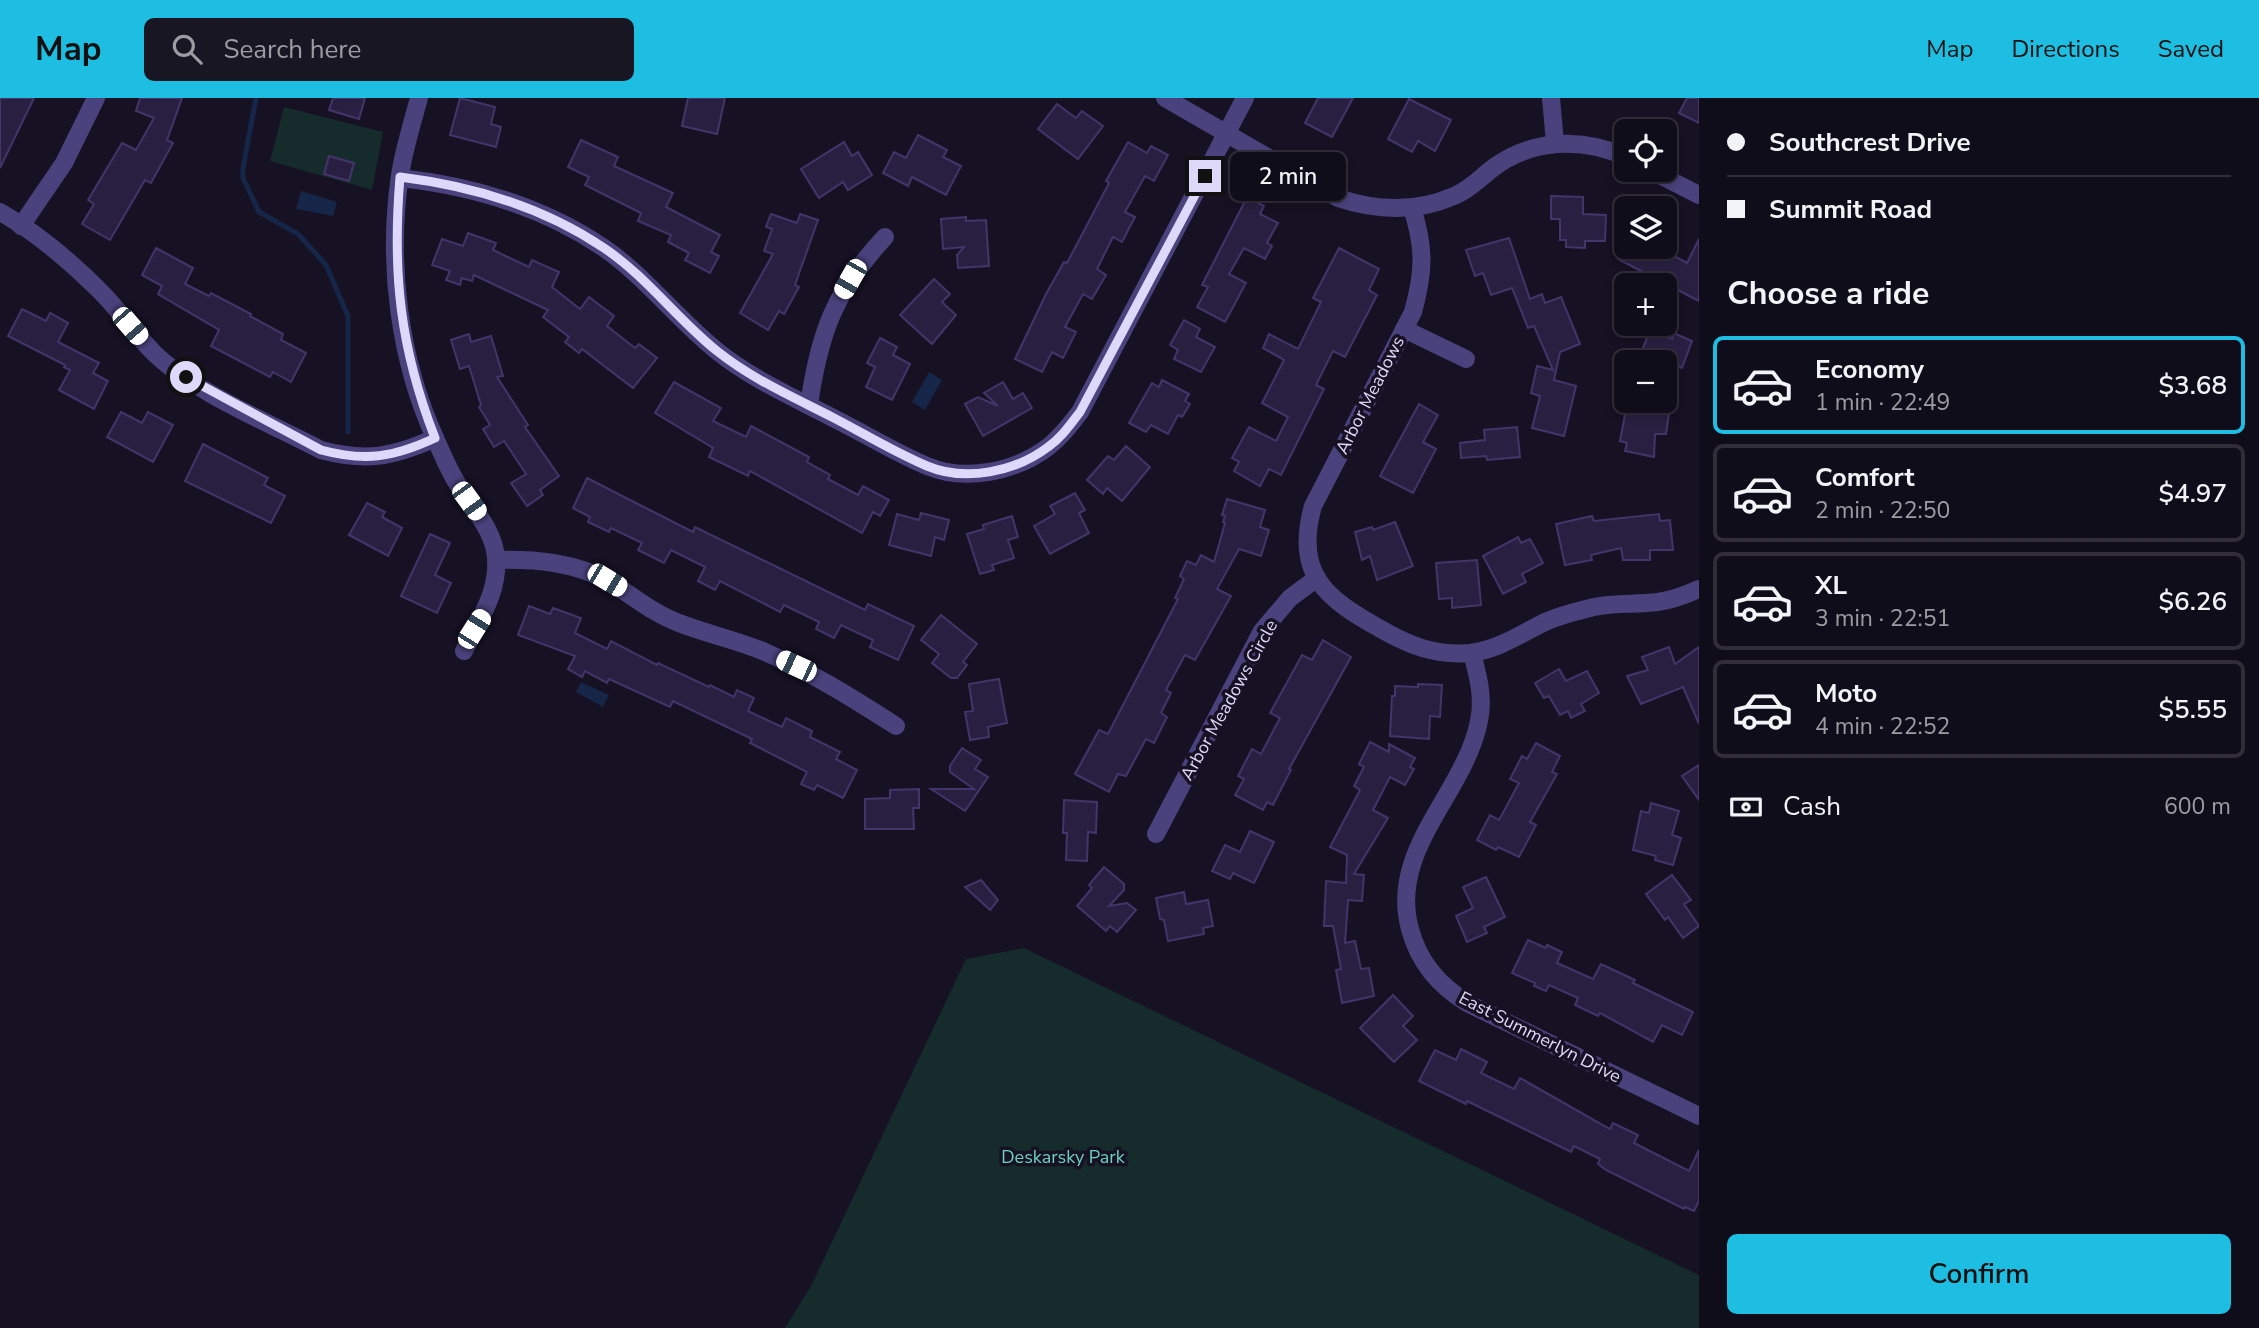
<!DOCTYPE html>
<meta charset="utf-8">
<style>
body{margin:0;font-family:"Nunito Sans",sans-serif;background:#191623;color:#f1f3f6;height:100vh;display:flex;flex-direction:column;font-size:26px;white-space:nowrap}
*{box-sizing:border-box;margin:0}
p{font-size:23px;color:#9c9ca2}
.icon{flex:none;width:38px;height:38px;fill:none;stroke:currentColor;stroke-width:2;stroke-linecap:round;stroke-linejoin:round}
.map{position:relative;flex:1;overflow:hidden}
.panel{display:flex;flex-direction:column;background:#100d1a;width:560px}
.panel>*{flex:none}
.hud{display:grid;align-content:center;height:154px;padding:0 28px;background:#100d1a}
.fabs{position:absolute;left:1614px;top:21px;display:grid;gap:14px}
.fabs a{display:grid;place-items:center;width:63px;height:63px;border-radius:10px;background:#100d1a;box-shadow:0 4px 10px #0003,0 0 0 2px #302d39;font-size:35px}
.end{position:absolute;width:32px;height:32px;margin:-16px;border:9px solid #ded8fa;background:#111;box-shadow:0 0 0 4px #111}
.from{border-radius:50%}
.bubble{position:absolute;height:49px;border-radius:10px;background:#100d1a;box-shadow:0 4px 10px #0003,0 0 0 2px #302d39;font-size:23px;font-weight:600;line-height:49px;text-align:center}
.car{position:absolute;width:21px;height:42px;margin:-21px -10px;border-radius:9px;box-shadow:0 0 5px 2px #0007;background:linear-gradient(#fff 24%,#345 0 40%,#fff 0 76%,#345 0 86%,#fff 0)}
.hud b{display:flex;align-items:center;gap:24px;height:66px;font-size:26px}
.hud b+b{border-top:2px solid #302d39}
.hud i{width:18px;height:18px;background:#f1f3f6}
ul{padding:0;list-style:none}
li{display:flex;align-items:center;gap:21px;height:98px;margin:0 14px 10px;padding:0 14px;border:4px solid #302d39;border-radius:10px}
li div{flex:1}
li b{display:block;font-size:26px}
li em{font-style:normal;font-weight:600}
li.on{border-color:#1dbee1}
li>.icon{width:63px;height:63px;stroke-width:1.5}
h2{padding:0 28px;font-size:32px;line-height:84px}
.pay{display:flex;align-items:center;gap:18px;height:77px;padding:0 28px;font-size:26px}
.pay p{margin-inline-start:auto}
.primary-button{display:flex;gap:14px;margin-top:auto;padding:14px 28px}
.primary-button a{flex:1;height:80px;border-radius:10px;background:#1dbee1;color:#111;font-size:28px;font-weight:600;line-height:80px;text-align:center}
header{display:flex;align-items:center;gap:42px;box-sizing:border-box;height:98px;padding:0 35px;background:#1dbee1;color:#111}
header strong{font-size:33px}
nav{display:flex;gap:38px;margin-inline-start:auto;font-size:24px}
.search{width:490px;height:63px;background:#191623;display:flex;align-items:center;gap:18px;box-sizing:border-box;padding:0 24px;border-radius:10px;color:#9c9ca2;font-size:26px}
main{display:flex;flex:1;min-height:0}
.map>svg:first-child{display:block}
.green{fill:#152b2c}
.water{fill:#162648}
.lines{fill:none;stroke-linecap:round;stroke-linejoin:round}
.stream{stroke:#162648;stroke-width:5}
.building{fill:#292041;stroke:#43356a;stroke-width:2}
.street{stroke:#49427c;stroke-width:18}
.route{stroke:#ded8fa;stroke-width:9}
.labels{text-anchor:middle;dominant-baseline:central;stroke-width:7;stroke-linejoin:round;paint-order:stroke}
.street-label{font-size:18px;fill:#ded8fa;stroke:#161123}
.park-label{font-size:18px;fill:#6dd1c0;stroke:#161123}
</style>
<header>
<strong>Map</strong>
<div class="search"><svg class="icon" aria-label="search" viewBox="0 0 24 24"><circle cx="10" cy="10" r="6"/><path d="M15 15l6 6"/></svg>Search here</div>
<nav><a>Map</a><a>Directions</a><a>Saved</a></nav>
</header>
<main>
<div class="map">
<svg width="1699" height="1230" viewBox="0 0 1699 1230">
<rect width="100%" height="100%" fill="#161123"/>
<!-- green -->
<g class="green">
<polygon points="284,9 383,34 372,92 270,63"/>
<polygon points="1024,850 1699,1177 1699,1230 785,1230 811,1188 966,861"/>
</g>
<!-- water -->
<g class="water">
<polygon points="301,93 337,104 333,118 296,111"/>
<polygon points="929,274 942,282 925,312 912,304"/>
<polygon points="581,584 609,597 603,609 576,594"/>
</g>
<g class="lines">
<!-- stream -->
<polyline class="stream" points="256,0 243,70 243,80 259,114 298,136 326,167 348,218 348,334"/>
</g>
<!-- building -->
<g class="building">
<polygon points="0,0 34,0 0,70"/>
<polygon points="140,0 182,0 167,42 173,45 151,85 145,82 110,142 82,126 94,106 88,102 122,45 136,52 154,20 136,13"/>
<polygon points="333,0 365,0 359,21 329,12"/>
<polygon points="460,0 495,9 491,26 501,29 496,49 450,37"/>
<polygon points="688,0 725,0 717,36 682,28"/>
<polygon points="1318,0 1353,0 1332,39 1305,25"/>
<polygon points="1687,0 1699,0 1699,25 1679,15"/>
<polygon points="1409,1 1451,22 1435,53 1418,43 1412,54 1388,41"/>
<polygon points="1057,6 1076,20 1082,13 1103,28 1078,61 1038,31"/>
<polygon points="918,37 947,52 943,59 961,68 946,97 912,79 908,88 883,75 894,54 906,60"/>
<polygon points="581,42 618,59 614,68 673,95 666,109 720,137 711,154 719,158 710,175 685,162 689,155 668,144 671,137 638,123 641,115 585,87 589,79 568,69"/>
<polygon points="844,44 852,58 858,54 872,77 848,92 843,84 819,100 801,71"/>
<polygon points="1128,44 1147,55 1151,48 1168,57 1154,83 1145,78 1125,114 1135,119 1122,144 1113,139 1097,171 1106,177 1092,201 1083,196 1065,229 1076,234 1063,260 1052,254 1042,274 1015,261 1046,196 1064,164 1067,165 1109,85 1106,83"/>
<polygon points="329,58 354,65 349,83 324,76"/>
<polygon points="1551,98 1583,99 1583,116 1606,117 1605,143 1585,143 1585,150 1566,149 1566,142 1560,142 1560,121 1551,121"/>
<polygon points="1247,99 1264,108 1260,116 1278,125 1267,145 1272,148 1265,161 1244,150 1229,176 1246,185 1225,224 1197,209 1208,189 1202,187"/>
<polygon points="771,116 797,125 800,116 818,122 795,187 799,189 784,216 779,213 768,232 740,215 773,156 764,153 772,131 766,129"/>
<polygon points="966,119 966,123 986,122 989,168 958,170 957,157 964,149 943,151 941,121"/>
<polygon points="468,135 496,145 493,152 529,169 532,162 559,174 552,189 580,211 589,199 614,218 607,228 635,250 639,246 657,260 633,290 582,251 579,255 565,244 569,239 543,219 548,212 474,177 472,183 462,180 460,187 446,182 450,173 432,167 442,141 463,148"/>
<polygon points="1509,140 1530,201 1542,196 1545,205 1561,199 1580,246 1560,254 1554,282 1576,288 1564,338 1532,330 1540,298 1531,295 1537,268 1553,272 1534,228 1528,230 1512,190 1491,197 1483,175 1475,178 1466,152"/>
<polygon points="1699,141 1699,203 1618,161 1625,149 1658,149 1687,165"/>
<polygon points="156,150 193,170 185,186 209,198 211,195 251,216 250,218 283,236 281,242 306,255 291,284 273,274 270,279 211,248 219,232 158,196 162,188 142,177"/>
<polygon points="1339,150 1379,171 1369,192 1377,197 1345,259 1333,253 1316,287 1324,291 1281,377 1269,371 1260,388 1234,373 1239,364 1232,360 1249,329 1276,343 1288,319 1262,305 1284,262 1263,250 1269,236 1298,251 1321,204 1313,200"/>
<polygon points="934,181 950,196 942,204 956,217 932,246 900,217"/>
<polygon points="22,211 46,223 50,215 68,225 58,244 99,265 93,275 108,283 94,311 59,292 70,272 64,269 65,267 8,238"/>
<polygon points="1184,222 1200,231 1196,239 1215,249 1201,274 1174,261 1178,252 1170,247"/>
<polygon points="1650,233 1672,241 1674,235 1692,243 1682,270 1666,263 1637,264"/>
<polygon points="469,236 471,244 491,238 503,278 497,279 528,327 525,329 559,378 540,392 543,397 527,408 511,385 526,376 504,343 494,349 483,331 490,327 479,309 481,307 469,268 460,271 451,242"/>
<polygon points="880,240 897,249 893,257 910,266 892,302 866,289 875,269 867,265"/>
<polygon points="1162,282 1189,296 1185,303 1190,306 1182,319 1178,317 1168,336 1151,327 1146,334 1129,325 1152,285 1159,289"/>
<polygon points="674,284 721,310 713,323 746,339 751,328 809,359 807,364 830,377 828,381 858,397 863,388 889,402 880,418 873,414 862,435 750,373 748,378 709,359 713,350 655,315"/>
<polygon points="1003,284 1013,301 1023,295 1032,310 983,338 965,306 978,299 998,308 984,295"/>
<polygon points="1419,306 1438,317 1423,344 1436,351 1413,395 1380,378"/>
<polygon points="1627,306 1650,310 1651,306 1670,309 1666,336 1655,336 1654,359 1625,353 1627,345 1620,343"/>
<polygon points="121,314 142,325 148,314 173,327 153,364 107,339"/>
<polygon points="1517,329 1520,359 1487,362 1486,358 1461,360 1460,345 1485,342 1484,332"/>
<polygon points="203,346 268,380 264,387 285,398 271,425 185,383"/>
<polygon points="1126,348 1150,369 1122,403 1107,390 1103,396 1087,382 1108,358 1114,362"/>
<polygon points="587,380 693,434 695,429 865,512 868,506 914,528 898,562 870,549 873,542 841,527 834,540 816,531 819,524 784,507 780,514 720,483 715,492 698,483 705,469 671,452 664,465 638,452 642,445 611,430 609,434 588,424 590,419 573,410"/>
<polygon points="1075,395 1085,412 1079,415 1089,435 1050,456 1034,428 1055,416 1050,408"/>
<polygon points="1227,401 1265,412 1260,429 1269,432 1261,458 1239,451 1217,491 1231,498 1195,562 1185,557 1166,592 1171,595 1161,615 1167,619 1154,645 1146,641 1126,678 1118,676 1109,694 1075,676 1099,632 1108,636 1178,501 1175,500 1184,481 1180,478 1187,463 1196,467 1201,457 1214,464 1225,425 1223,424 1225,418 1222,417"/>
<polygon points="367,405 385,414 382,419 402,430 388,458 349,437"/>
<polygon points="921,415 949,422 944,442 935,439 931,458 889,447 897,416 919,422"/>
<polygon points="1659,416 1660,423 1670,422 1673,452 1650,452 1650,462 1623,462 1621,450 1591,457 1592,462 1565,467 1556,426 1592,418 1594,423"/>
<polygon points="1012,418 1018,439 1008,442 1014,460 992,467 994,472 980,476 967,436 984,431 983,427"/>
<polygon points="1395,424 1413,468 1377,482 1370,458 1362,462 1355,434 1372,429 1373,432"/>
<polygon points="430,436 450,445 435,477 451,485 437,515 401,498"/>
<polygon points="1518,439 1521,445 1530,441 1543,465 1522,476 1526,484 1503,496 1483,458"/>
<polygon points="1477,462 1481,507 1452,510 1452,500 1439,501 1436,465"/>
<polygon points="529,508 550,516 553,510 581,520 575,535 607,551 611,543 657,567 658,565 709,589 710,587 734,599 737,592 754,600 748,613 782,629 786,620 812,633 810,639 840,654 836,661 857,672 843,700 817,687 814,692 801,686 807,674 750,645 752,641 673,603 670,609 609,581 607,585 585,573 582,579 568,571 575,558 518,537"/>
<polygon points="941,517 977,546 963,564 967,567 957,580 951,580 932,565 939,556 921,542"/>
<polygon points="1323,542 1351,559 1289,671 1291,672 1273,707 1267,704 1263,712 1235,697 1244,681 1238,678 1252,651 1261,656 1280,620 1270,615 1302,557 1312,562"/>
<polygon points="1669,549 1675,566 1699,549 1699,626 1683,589 1641,606 1627,578 1648,572 1642,559"/>
<polygon points="1559,571 1566,583 1587,573 1599,595 1581,606 1585,613 1571,620 1568,613 1560,617 1549,598 1544,600 1535,585"/>
<polygon points="999,581 1007,625 988,629 989,639 970,642 965,614 973,613 969,586"/>
<polygon points="1418,586 1442,587 1440,619 1430,618 1429,641 1390,638 1392,598 1395,598 1395,588 1418,589"/>
<polygon points="1370,644 1389,654 1389,646 1415,660 1410,669 1414,671 1405,687 1390,679 1373,712 1388,720 1354,776 1364,777 1362,803 1348,802 1345,845 1355,843 1361,871 1369,870 1374,898 1342,905 1336,872 1341,871 1333,828 1324,828 1326,783 1346,785 1347,757 1330,749 1360,692 1354,688 1364,669 1359,666"/>
<polygon points="1536,645 1560,658 1552,674 1557,676 1530,724 1536,727 1519,759 1498,749 1496,752 1477,742 1490,717 1499,722 1519,685 1510,681 1522,658 1527,661"/>
<polygon points="962,650 981,662 975,671 988,679 965,713 931,691 974,691 950,674 950,668"/>
<polygon points="1699,667 1699,702 1682,678"/>
<polygon points="919,691 919,710 913,710 914,731 865,731 865,701 890,700 890,692"/>
<polygon points="1064,702 1097,704 1096,735 1088,734 1087,763 1066,762 1067,735 1063,735"/>
<polygon points="1651,705 1679,713 1672,737 1681,740 1673,767 1655,762 1656,758 1633,752 1641,713 1649,715"/>
<polygon points="1250,733 1274,744 1254,785 1233,775 1230,781 1212,773 1225,747 1240,754"/>
<polygon points="1104,769 1124,786 1124,792 1109,808 1127,805 1136,812 1117,834 1110,828 1106,833 1077,808 1092,790 1089,787"/>
<polygon points="1672,777 1691,802 1684,806 1699,828 1683,840 1668,819 1665,822 1646,796"/>
<polygon points="1486,779 1505,819 1484,829 1487,835 1467,844 1456,818 1473,810 1463,789"/>
<polygon points="981,782 998,802 990,812 965,789"/>
<polygon points="1184,794 1186,806 1208,802 1213,828 1203,830 1204,836 1168,843 1164,822 1160,821 1156,800"/>
<polygon points="1528,842 1546,850 1547,847 1562,854 1557,865 1593,881 1601,866 1635,882 1633,885 1693,914 1682,937 1662,927 1653,944 1600,915 1598,918 1575,907 1578,900 1549,887 1546,893 1534,888 1535,885 1512,875"/>
<polygon points="1393,897 1413,918 1403,928 1417,942 1394,964 1360,930"/>
<polygon points="1461,951 1487,964 1481,975 1514,991 1520,980 1610,1031 1613,1025 1638,1037 1634,1045 1689,1073 1699,1052 1699,1103 1694,1113 1685,1109 1684,1111 1606,1072 1598,1066 1600,1061 1574,1048 1571,1054 1467,1003 1466,1006 1419,983 1435,952 1456,962"/>
</g>
<g class="lines">
<!-- street -->
<g class="street">
<path d="M419 0C412 26 404 51 400 77 387 165 399 262 436 342 443 358 450 375 460 390 474 413 493 431 496 459 499 496 478 522 464 553"/>
<path d="M1165 0 1338 100C1377 113 1415 115 1454 98 1469 92 1480 80 1493 70 1532 41 1582 39 1626 59"/>
<polyline points="1551,0 1555,45"/>
<polyline points="1650,72 1699,97"/>
<path d="M400 80C473 88 542 108 604 150 646 179 677 221 717 253 753 282 797 301 837 322 867 337 896 355 927 368 965 384 1015 374 1048 349 1061 339 1070 327 1080 314L1245 0"/>
<path d="M1412 110C1425 150 1424 174 1413 214L1313 408C1294 475 1325 500 1379 530 1408 547 1435 558 1470 555 1497 552 1519 537 1543 525 1560 517 1577 513 1594 509 1615 504 1637 507 1658 504 1673 502 1686 497 1699 491"/>
<path d="M0 114C36 134 72 165 101 194 120 213 135 236 154 255 195 295 270 325 321 352 366 364 393 359 435 340"/>
<polyline points="21,128 64,65 96,0"/>
<polyline points="1404,231 1466,261"/>
<path d="M809 307C819 236 835 192 885 139"/>
<path d="M496 462C535 461 575 464 610 484 633 498 654 516 679 525 707 536 737 542 765 554 811 574 854 601 896 628"/>
<path d="M1472 555C1478 578 1484 599 1479 623 1465 695 1388 752 1410 831 1419 865 1439 887 1467 905L1699 1018"/>
<polyline points="1156,736 1262,533 1290,500 1317,480"/>
</g>
</g>
<g class="lines">
<!-- route -->
<path class="route" d="M186 279 321 352C366 364 394 359 435 340 400 250 392 175 400 79 473 88 542 108 604 150 647 179 677 221 717 253 752 281 793 299 832 319 863 335 894 354 927 368 965 384 1015 374 1048 349 1061 340 1070 327 1080 314L1205 78"/>
</g>
<g class="labels">
<!-- street labels -->
<g class="street-label">
<text transform="translate(1370 297) rotate(-63)">Arbor Meadows</text>
<text transform="translate(1229 602) rotate(-61)">Arbor Meadows Circle</text>
<text transform="translate(1540 939) rotate(27)">East Summerlyn Drive</text>
</g>
<!-- park labels -->
<g class="park-label">
<text x="1063" y="1059">Deskarsky Park</text>
</g>
</g>
</svg>
<div class="fabs">
<a><svg class="icon" aria-label="locate" viewBox="0 0 24 24"><circle cx="12" cy="12" r="6"/><path d="M12 2v4M12 18v4M2 12h4M18 12h4"/></svg></a>
<a><svg class="icon" aria-label="layers" viewBox="0 0 24 24"><path d="M12 4l9 5-9 5-9-5zM3 14l9 5 9-5"/></svg></a>
<a>+</a>
<a>−</a>
</div>
<i class="end from" style="left:186px;top:279px"></i>
<i class="end" style="left:1205px;top:78px"></i>
<div class="bubble" style="left:1230px;top:54px;width:116px">2 min</div>
<i class="car" style="left:850px;top:181px;rotate:210deg"></i>
<i class="car" style="left:130px;top:228px;rotate:139deg"></i>
<i class="car" style="left:469px;top:403px;rotate:144deg"></i>
<i class="car" style="left:607px;top:482px;rotate:121deg"></i>
<i class="car" style="left:474px;top:531px;rotate:32deg"></i>
<i class="car" style="left:796px;top:568px;rotate:295deg"></i>
</div>
<section class="panel">
<div class="hud">
<b><i class="from"></i>Southcrest Drive</b>
<b><i></i>Summit Road</b>
</div>
<h2>Choose a ride</h2>
<ul>
<li class="on"><svg class="icon" aria-label="car" viewBox="0 0 24 24"><path d="M5 17H2v-5l4-1 3-4h7l3 4 3 1v5h-3M9 17h6M6 11h13"/><circle cx="7" cy="17" r="2"/><circle cx="17" cy="17" r="2"/></svg><div><b>Economy</b><p>1 min · 22:49</p></div><em>$3.68</em></li>
<li><svg class="icon" aria-label="car" viewBox="0 0 24 24"><path d="M5 17H2v-5l4-1 3-4h7l3 4 3 1v5h-3M9 17h6M6 11h13"/><circle cx="7" cy="17" r="2"/><circle cx="17" cy="17" r="2"/></svg><div><b>Comfort</b><p>2 min · 22:50</p></div><em>$4.97</em></li>
<li><svg class="icon" aria-label="car" viewBox="0 0 24 24"><path d="M5 17H2v-5l4-1 3-4h7l3 4 3 1v5h-3M9 17h6M6 11h13"/><circle cx="7" cy="17" r="2"/><circle cx="17" cy="17" r="2"/></svg><div><b>XL</b><p>3 min · 22:51</p></div><em>$6.26</em></li>
<li><svg class="icon" aria-label="car" viewBox="0 0 24 24"><path d="M5 17H2v-5l4-1 3-4h7l3 4 3 1v5h-3M9 17h6M6 11h13"/><circle cx="7" cy="17" r="2"/><circle cx="17" cy="17" r="2"/></svg><div><b>Moto</b><p>4 min · 22:52</p></div><em>$5.55</em></li>
</ul>
<div class="pay"><svg class="icon" aria-label="cash" viewBox="0 0 24 24"><path d="M3 7h18v10H3z"/><circle cx="12" cy="12" r="2"/></svg>Cash<p>600 m</p></div>
<div class="primary-button"><a>Confirm</a></div>
</section>
</main>
